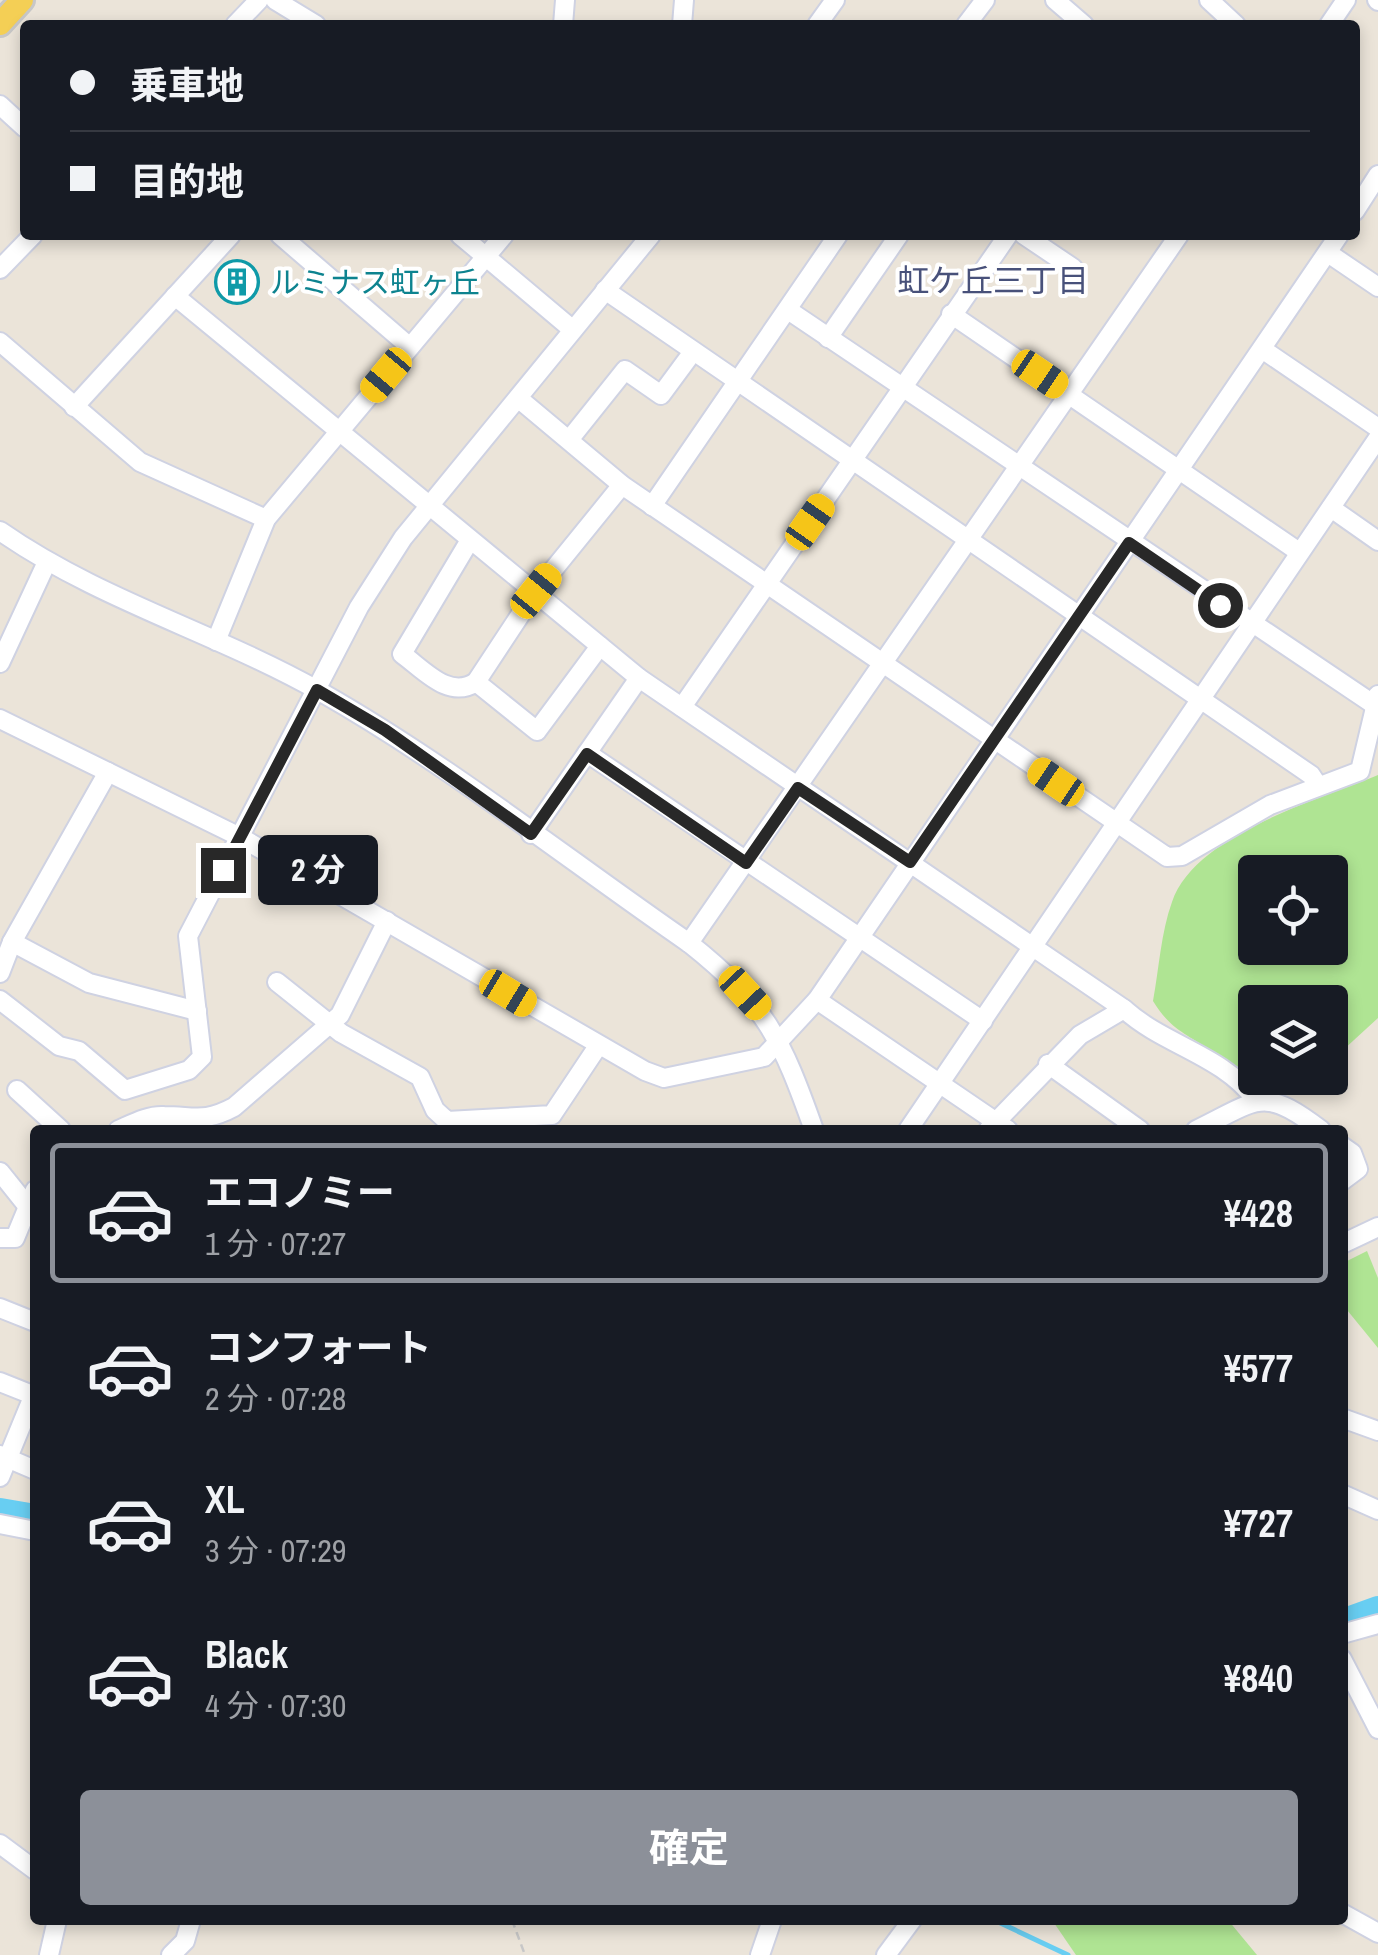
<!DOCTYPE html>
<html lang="ja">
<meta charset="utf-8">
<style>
body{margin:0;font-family:"Archivo Narrow","Noto Sans JP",sans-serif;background:#20242c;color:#f1f3f6;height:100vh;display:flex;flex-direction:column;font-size:38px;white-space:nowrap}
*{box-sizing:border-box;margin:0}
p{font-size:32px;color:#9ea1a6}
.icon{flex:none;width:55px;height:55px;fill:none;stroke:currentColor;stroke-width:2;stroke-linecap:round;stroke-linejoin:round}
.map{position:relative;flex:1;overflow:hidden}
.side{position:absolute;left:30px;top:1125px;width:1318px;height:800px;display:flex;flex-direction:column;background:#171b24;border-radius:10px;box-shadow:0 5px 15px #0003}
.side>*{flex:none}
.top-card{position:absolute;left:20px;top:20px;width:1340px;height:220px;border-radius:10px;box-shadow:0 5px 15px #0003;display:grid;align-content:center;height:220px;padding:0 50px;background:#171b24}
.tools{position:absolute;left:1238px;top:855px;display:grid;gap:20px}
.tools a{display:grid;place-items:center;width:110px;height:110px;border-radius:10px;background:#171b24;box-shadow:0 5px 15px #0003;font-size:50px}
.end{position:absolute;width:45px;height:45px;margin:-22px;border:12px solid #282828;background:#fff;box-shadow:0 0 0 5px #fff}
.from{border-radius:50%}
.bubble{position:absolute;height:70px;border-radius:10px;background:#171b24;box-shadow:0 5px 15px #0003;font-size:32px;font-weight:700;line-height:70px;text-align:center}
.car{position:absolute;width:30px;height:60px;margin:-30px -15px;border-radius:12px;box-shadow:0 0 8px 2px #0007;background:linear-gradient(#f5c518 24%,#345 0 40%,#f5c518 0 76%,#345 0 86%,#f5c518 0)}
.top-card b{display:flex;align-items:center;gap:35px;height:95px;font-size:38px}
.top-card b+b{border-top:2px solid #363941}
.top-card i{width:25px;height:25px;background:#f1f3f6}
ul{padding:18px 0 0;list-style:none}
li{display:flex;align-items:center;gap:30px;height:140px;margin:0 20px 15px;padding:0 30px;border:5px solid transparent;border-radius:10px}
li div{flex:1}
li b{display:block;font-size:38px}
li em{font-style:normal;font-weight:700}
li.current{border-color:#8c9099}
li>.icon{width:90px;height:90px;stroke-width:1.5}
.primary-button{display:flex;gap:20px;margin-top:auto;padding:20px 50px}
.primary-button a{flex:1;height:115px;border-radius:10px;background:#8c9099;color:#fff;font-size:40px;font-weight:700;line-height:115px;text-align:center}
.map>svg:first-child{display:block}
.green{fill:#afe493;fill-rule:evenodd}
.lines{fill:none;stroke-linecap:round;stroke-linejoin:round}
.stream{stroke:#68cef2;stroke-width:5}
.river{stroke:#68cef2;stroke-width:30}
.minor-casing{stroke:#cfd2e2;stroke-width:22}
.major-casing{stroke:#c7c7c7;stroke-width:28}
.path{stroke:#c7c7c7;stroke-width:2.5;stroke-dasharray:8 5;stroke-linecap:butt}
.minor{stroke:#fff;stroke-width:18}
.major{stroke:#f4cf55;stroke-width:22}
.route{stroke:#282828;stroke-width:12}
.labels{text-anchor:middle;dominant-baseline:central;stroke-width:8;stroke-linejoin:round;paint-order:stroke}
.culture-label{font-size:30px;fill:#0d838f;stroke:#fff;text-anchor:start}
.neighbourhood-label{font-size:32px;fill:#48517a;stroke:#fff}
</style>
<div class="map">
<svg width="1378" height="1955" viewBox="0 0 1378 1955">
<rect width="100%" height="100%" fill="#ebe4d9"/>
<!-- green -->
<g class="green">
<path d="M1378 775V1018L1330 1062V1002H1255V1078H1319C1313 1086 1309 1086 1299 1088 1260 1099 1240 1071 1211 1051 1184 1032 1171 1030 1153 1001 1159 969 1161 932 1172 902 1194 835 1318 800 1378 775ZM1255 872H1330V948H1255Z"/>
<polygon points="1367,1251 1378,1278 1378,1348 1343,1305 1343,1263"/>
<polygon points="1052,1920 1228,1920 1257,1955 1076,1955"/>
</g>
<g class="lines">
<!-- stream -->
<polyline class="stream" points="994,1920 1068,1955"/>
<!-- river -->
<g class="river">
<polyline points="0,1513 35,1519"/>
<polyline points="1342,1624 1378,1611"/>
</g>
<!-- minor casing -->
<g class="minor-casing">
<g id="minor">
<polyline points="275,0 316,25"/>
<polyline points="1055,0 1084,25"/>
<polyline points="1209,0 1236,25"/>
<polyline points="1377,0 1378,1"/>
<polyline points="235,25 259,0"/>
<polyline points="563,25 565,0"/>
<polyline points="682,25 684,0"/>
<polyline points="817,25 835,0"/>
<polyline points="966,25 985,0"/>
<polyline points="1329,25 1346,0"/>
<polyline points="0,105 25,128"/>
<polyline points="1355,211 1378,175"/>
<polyline points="280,235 410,347"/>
<polyline points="460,235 573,330"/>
<polyline points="1024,235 1073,268"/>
<polyline points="1328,253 1378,287"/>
<polyline points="0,269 33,235"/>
<polyline points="605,290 1311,775 1317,784"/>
<polyline points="175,296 639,678 1124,1009 1080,1035 988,1130"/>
<polyline points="788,310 1373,704"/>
<polyline points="951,314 1299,552"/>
<polyline points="828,338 899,235"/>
<polyline points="0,342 140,462 266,519"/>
<polyline points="1262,349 1378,428"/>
<polyline points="518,398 622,485 1167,857 1182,856 1270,805 1360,771 1378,695"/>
<polyline points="74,407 231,235"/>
<polyline points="569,440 625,370 661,395 692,353"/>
<polyline points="652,506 838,235"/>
<polyline points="1331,508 1378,541"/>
<path d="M0 531C99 600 214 632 319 691 448 764 567 859 689 943 766 1004 782 1040 814 1130"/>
<path d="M470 540 402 654C424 670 449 700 476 682L536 591 622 485"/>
<polyline points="216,641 266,519 504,235"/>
<polyline points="0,663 46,564"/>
<polyline points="476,682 537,731 600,646"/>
<polyline points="682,707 1008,235"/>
<polyline points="0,719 240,837 645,1071 664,1078 764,1057 817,1000 1339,235"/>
<polyline points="587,753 983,1021"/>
<polyline points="531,834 639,678"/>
<polyline points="12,942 89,983 197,1011"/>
<polyline points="689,943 1179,235"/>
<polyline points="0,973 12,942 108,772"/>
<polyline points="277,982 341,1033 420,1077 435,1110 447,1121 552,1115 598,1046"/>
<polyline points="0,1000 59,1046 79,1051 125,1090 189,1070 202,1057 188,936 359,607 403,538 651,235"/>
<polyline points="817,1000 1008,1130"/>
<path d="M1124 1009C1165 1046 1221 1054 1256 1100"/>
<polyline points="1048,1064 1140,1130"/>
<polyline points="17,1090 61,1130"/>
<path d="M118 1130C132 1124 148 1115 164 1116 195 1116 204 1123 234 1107L340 1015 387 921"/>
<polyline points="908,1130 1378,438"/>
<path d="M1196 1130C1258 1100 1262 1085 1321 1130"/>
<polyline points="1342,1146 1352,1153 1358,1169 1342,1181"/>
<polyline points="0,1172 29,1208"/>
<polyline points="0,1238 15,1238 35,1190"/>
<polyline points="1342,1244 1378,1227"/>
<polyline points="0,1308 35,1322"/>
<polyline points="0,1382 35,1396"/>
<polyline points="1342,1418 1378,1431"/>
<polyline points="0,1455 35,1470"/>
<polyline points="0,1477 35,1392"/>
<polyline points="1342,1494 1378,1510"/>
<polyline points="0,1524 35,1531"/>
<polyline points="1342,1634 1378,1624"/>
<polyline points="1342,1659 1378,1729"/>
<polyline points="0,1844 35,1870"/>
<polyline points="1342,1913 1378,1933"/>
<polyline points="49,1955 57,1920"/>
<polyline points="171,1955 185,1941 191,1920"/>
<polyline points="760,1955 772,1920"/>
<polyline points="886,1955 912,1920"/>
</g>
</g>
<!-- major casing -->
<g class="major-casing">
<polyline id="major" points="0,24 22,0"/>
</g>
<!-- path -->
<polyline class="path" points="512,1920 525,1955"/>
<!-- minor -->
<use href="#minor" class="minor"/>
<!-- major -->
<use href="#major" class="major"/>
</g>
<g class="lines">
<!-- route -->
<polyline class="route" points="223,870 317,690 385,730 531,834 587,754 746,863 798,788 910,862 1129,543 1220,605"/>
</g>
<!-- icons -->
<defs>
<g id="building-ring" transform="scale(2.25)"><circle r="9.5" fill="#fff" stroke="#0f9aa8" stroke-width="1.5"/><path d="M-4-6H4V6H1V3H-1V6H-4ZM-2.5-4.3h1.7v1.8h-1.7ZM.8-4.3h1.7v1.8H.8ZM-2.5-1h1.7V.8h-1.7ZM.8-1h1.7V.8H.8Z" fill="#0f9aa8"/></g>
</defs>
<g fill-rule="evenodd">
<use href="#building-ring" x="237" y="282"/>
</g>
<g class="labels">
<!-- culture labels -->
<g class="culture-label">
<text x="270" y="282">ルミナス虹ヶ丘</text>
</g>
<!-- neighbourhood labels -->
<g class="neighbourhood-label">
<text x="993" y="280">虹ケ丘三丁目</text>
</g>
</g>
</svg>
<div class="tools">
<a><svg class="icon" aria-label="locate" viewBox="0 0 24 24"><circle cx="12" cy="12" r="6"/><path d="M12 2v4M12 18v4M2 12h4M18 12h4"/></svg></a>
<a><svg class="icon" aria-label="layers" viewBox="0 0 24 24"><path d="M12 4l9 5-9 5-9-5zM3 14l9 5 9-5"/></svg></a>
</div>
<i class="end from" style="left:1220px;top:605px"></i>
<i class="end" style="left:223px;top:870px"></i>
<div class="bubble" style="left:258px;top:835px;width:120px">2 分</div>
<i class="car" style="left:1040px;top:374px;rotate:124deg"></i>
<i class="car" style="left:386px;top:375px;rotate:220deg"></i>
<i class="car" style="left:810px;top:522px;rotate:35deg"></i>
<i class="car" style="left:536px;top:591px;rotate:39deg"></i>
<i class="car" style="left:1056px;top:782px;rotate:304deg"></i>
<i class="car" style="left:508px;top:993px;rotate:121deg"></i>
<i class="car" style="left:745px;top:993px;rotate:137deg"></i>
<div class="top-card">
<b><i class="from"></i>乗車地</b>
<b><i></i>目的地</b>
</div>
<section class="side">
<ul>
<li class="current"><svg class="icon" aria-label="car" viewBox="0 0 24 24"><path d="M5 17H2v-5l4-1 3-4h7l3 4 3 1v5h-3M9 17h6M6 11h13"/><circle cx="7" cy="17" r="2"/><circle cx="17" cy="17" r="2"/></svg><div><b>エコノミー</b><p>1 分 · 07:27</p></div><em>¥428</em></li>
<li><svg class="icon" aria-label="car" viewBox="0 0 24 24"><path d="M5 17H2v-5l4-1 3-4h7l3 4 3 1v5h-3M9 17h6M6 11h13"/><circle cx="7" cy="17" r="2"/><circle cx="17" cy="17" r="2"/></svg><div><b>コンフォート</b><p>2 分 · 07:28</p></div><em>¥577</em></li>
<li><svg class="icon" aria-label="car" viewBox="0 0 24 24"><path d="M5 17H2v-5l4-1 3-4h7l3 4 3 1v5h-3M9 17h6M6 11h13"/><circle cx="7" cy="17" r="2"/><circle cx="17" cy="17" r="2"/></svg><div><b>XL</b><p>3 分 · 07:29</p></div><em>¥727</em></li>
<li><svg class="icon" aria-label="car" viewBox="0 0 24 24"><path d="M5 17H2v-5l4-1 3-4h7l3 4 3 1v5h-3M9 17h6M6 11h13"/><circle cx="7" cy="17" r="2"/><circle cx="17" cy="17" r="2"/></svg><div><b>Black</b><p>4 分 · 07:30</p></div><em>¥840</em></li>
</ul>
<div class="primary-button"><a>確定</a></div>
</section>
</div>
